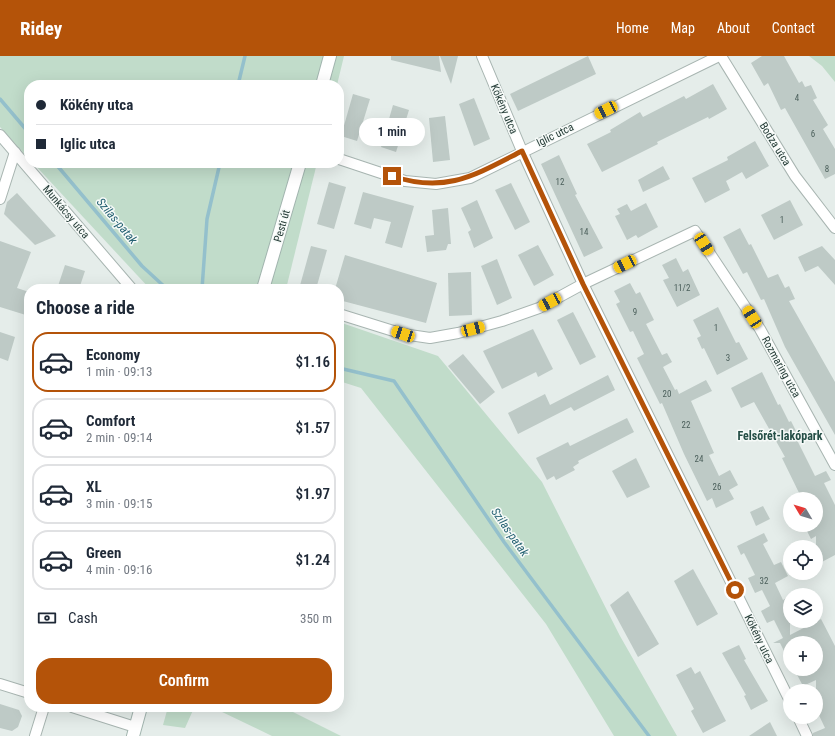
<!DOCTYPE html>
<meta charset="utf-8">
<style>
body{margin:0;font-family:"Roboto Condensed",sans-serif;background:#f6f6f7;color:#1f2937;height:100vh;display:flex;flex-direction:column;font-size:15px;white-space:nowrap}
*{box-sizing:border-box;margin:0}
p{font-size:13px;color:#747a83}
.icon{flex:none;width:22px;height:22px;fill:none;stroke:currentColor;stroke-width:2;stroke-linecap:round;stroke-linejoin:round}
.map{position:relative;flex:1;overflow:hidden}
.sheet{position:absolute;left:24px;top:228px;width:320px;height:428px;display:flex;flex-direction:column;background:#fff;border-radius:16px;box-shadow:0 4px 16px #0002}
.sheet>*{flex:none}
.banner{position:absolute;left:24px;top:24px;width:320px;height:88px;border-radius:16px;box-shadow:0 4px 16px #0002;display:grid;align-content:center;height:88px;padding:0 12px;background:#fff}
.needle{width:26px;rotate:308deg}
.controls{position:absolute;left:783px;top:436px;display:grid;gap:8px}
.controls a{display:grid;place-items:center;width:40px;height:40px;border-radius:50%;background:#fff;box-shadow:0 4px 16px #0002;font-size:20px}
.end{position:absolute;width:18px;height:18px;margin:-9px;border:5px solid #b45309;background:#fff;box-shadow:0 0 0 2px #fff}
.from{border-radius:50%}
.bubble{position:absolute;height:28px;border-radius:14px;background:#fff;box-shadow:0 4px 16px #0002;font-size:13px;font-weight:600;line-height:28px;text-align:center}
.car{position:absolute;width:12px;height:24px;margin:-12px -6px;border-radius:5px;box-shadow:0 0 3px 1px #0007;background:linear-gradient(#f5c518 24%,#345 0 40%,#f5c518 0 76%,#345 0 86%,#f5c518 0)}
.banner b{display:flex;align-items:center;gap:14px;height:38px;font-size:15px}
.banner b+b{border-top:1px solid #e0e1e3}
.banner i{width:10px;height:10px;background:#1f2937}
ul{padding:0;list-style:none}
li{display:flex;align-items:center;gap:12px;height:60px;margin:0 8px 6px;padding:0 4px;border:2px solid #e0e1e3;border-radius:16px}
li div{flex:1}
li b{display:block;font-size:15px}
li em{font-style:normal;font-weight:600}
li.selected{border-color:#b45309}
li>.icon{width:36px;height:36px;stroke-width:1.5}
h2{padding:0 12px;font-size:18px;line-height:48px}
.pay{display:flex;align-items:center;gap:10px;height:44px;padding:0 12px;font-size:15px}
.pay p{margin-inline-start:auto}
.primary-button{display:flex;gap:8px;margin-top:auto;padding:8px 12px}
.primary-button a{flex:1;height:46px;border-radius:16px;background:#b45309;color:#fff;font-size:16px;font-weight:600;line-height:46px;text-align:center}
header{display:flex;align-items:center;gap:24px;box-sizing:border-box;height:56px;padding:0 20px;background:#b45309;color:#fff}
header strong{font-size:19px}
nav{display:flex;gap:22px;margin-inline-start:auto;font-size:14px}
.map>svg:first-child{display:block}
.green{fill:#c1dcca}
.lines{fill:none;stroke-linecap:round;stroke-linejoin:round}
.stream{stroke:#94c0cc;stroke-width:3.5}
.building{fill:#becac6}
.street-casing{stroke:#a8b5b1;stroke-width:12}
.secondary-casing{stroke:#a2b5af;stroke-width:14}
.street{stroke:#fff;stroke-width:10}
.secondary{stroke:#fff;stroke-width:12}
.route{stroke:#b45309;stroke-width:5}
.labels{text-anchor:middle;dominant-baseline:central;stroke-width:3;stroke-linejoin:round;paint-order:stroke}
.number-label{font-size:9px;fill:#4c605c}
.street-label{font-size:11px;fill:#263d38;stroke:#f6faf8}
.water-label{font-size:12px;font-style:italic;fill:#266273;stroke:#f6faf8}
.neighbourhood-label{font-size:12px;font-weight:bold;fill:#244e46;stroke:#f6faf8}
</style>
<header>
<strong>Ridey</strong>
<nav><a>Home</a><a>Map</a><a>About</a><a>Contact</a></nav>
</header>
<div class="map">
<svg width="835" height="680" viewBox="0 0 835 680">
<rect width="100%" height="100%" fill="#e5edea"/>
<!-- green -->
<g class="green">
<polygon points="0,0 344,0 337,29 29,29 29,103 0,71"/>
<polygon points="809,0 835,0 835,26 822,10"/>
<polygon points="33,107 317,107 286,233 150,233"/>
<polygon points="339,266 438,300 542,426 620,580 677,680 614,680 546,568 361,332 339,325"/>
<polygon points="168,651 283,651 341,680 272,680 220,655 194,652 185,672 163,669"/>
</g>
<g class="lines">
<!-- stream -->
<g class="stream">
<polyline points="238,29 245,0"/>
<polyline points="0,43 29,77"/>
<polyline points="55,107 142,210 167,233"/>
<polyline points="202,233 207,163 220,107"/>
<polyline points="339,312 394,325 504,486 649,680"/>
</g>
</g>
<!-- building -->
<g class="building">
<polygon points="391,0 439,0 441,16 391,4"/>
<polygon points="440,0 458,0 451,28"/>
<polygon points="588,0 596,18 518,55 510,38"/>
<polygon points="762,0 784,0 799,27 802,25 805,31 811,29 817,42 813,44 828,69 823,73 835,93 835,118 825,123 785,52 781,54 768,27 764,30 751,7"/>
<polygon points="713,28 727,53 709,63 708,61 657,86 658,88 602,116 587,88 611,76 610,74 640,56 643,61 684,40 686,43"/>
<polygon points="353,38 370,43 357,85 341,80"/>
<polygon points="474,42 490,83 474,90 459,48"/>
<polygon points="393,49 409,54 396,96 381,91"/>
<polygon points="445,60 450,104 433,106 429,62"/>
<polygon points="755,85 769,110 746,123 742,116 726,125 730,134 705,147 692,122 728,104 727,101"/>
<polygon points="559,99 577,138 575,139 603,192 584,201 541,108"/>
<polygon points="663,110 670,123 643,136 638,124"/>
<polygon points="329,126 346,131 334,173 317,168"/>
<polygon points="511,127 530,166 515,174 495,134"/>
<polygon points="363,136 414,150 402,192 385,187 391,166 374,162 371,173 354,168"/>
<polygon points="17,137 56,180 35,189 4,158 7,146"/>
<polygon points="477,144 493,182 474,192 468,176 471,174 461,152"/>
<polygon points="790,144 803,169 774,184 761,159"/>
<polygon points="646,147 658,171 638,182 636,179 627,184 615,160 620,158 617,153 627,148 631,155"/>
<polygon points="448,152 451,188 448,188 446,194 427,196 425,180 434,179 432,154"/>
<polygon points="740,172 749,189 751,188 768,222 778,218 785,232 789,230 795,243 789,245 835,326 835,379 785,291 764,243 761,244 747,216 743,218 723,181"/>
<polygon points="0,185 31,196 17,232 29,236 29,260 0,251"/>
<polygon points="538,189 554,219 534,230 518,199"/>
<polygon points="311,190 327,194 316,233 299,233"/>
<polygon points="822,190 835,204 835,229 818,210 805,216 798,201"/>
<polygon points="345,199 437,227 426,267 339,244 339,233 335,233"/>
<polygon points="676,202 683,216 688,213 700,239 677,251 663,224 669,222 662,209"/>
<polygon points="497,203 512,242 497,249 481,210"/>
<polygon points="65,209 85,215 79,233 57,233"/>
<polygon points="471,216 472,259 449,260 448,217"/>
<polygon points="630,227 636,238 640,236 654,264 646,268 662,299 667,297 672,306 663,311 675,334 677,333 679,338 706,324 712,335 691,345 714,397 709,399 719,420 730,414 738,429 729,434 734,443 716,452 712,442 707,445 684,398 662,347 660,348 637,302 644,298 633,275 630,276 616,248 620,246 614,235"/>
<polygon points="718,251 736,287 739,286 748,303 717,319 704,292 702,293 697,282 701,280 693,264"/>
<polygon points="573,256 596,301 580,309 557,264"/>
<polygon points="533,273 553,313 538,321 536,316 502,333 483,295"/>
<polygon points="0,276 15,281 8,305 0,302"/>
<polygon points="463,298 495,336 480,348 448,310"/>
<polygon points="762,316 778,349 780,348 789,366 791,365 800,383 797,384 815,420 826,415 831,424 824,427 835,449 835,499 820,507 816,499 816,480 811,483 804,469 816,469 816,443 802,443 782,402 785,401 754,346 741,352 731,332"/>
<polygon points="608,319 615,334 574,355 571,351 518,378 508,357 545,338 550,349"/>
<polygon points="627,362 634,376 578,405 579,407 573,411 575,414 556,424 554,420 547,424 536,402 568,386 570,390"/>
<polygon points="636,402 650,431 627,442 612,415"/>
<polygon points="763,450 770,463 756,470 750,456"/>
<polygon points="764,477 768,485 763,488 774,509 781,506 788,520 775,527 783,544 790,540 790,579 821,563 835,590 835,680 813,680 813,677 825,672 816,653 816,624 803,630 794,613 816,613 816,587 790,587 790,607 780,587 773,587 783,582 774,564 767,567 761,555 770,550 762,534 755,537 748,522 755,519 744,497 741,499 737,490"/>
<polygon points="693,513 718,558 697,570 674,525"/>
<polygon points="628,535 659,588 638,601 610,549"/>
<polygon points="739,589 746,603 744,604 768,645 751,654 744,640 746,639 722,597"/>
<polygon points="691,611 695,618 700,615 726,665 703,677 691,655 694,653 676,619"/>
<polygon points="0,648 19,654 22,660 18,671 12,675 0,672"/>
<polygon points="770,666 777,680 749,680"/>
</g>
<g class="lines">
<!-- street casing -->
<g class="street-casing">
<g id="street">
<polyline points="482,0 522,95 583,228 790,645"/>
<polyline points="721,0 795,120 835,172"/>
<polyline points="0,79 132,233"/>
<polyline points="339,103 405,125 436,128 470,122 719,0"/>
<polyline points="0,143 15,96"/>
<polyline points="339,258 403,278 430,282 458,277 502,265 539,252 583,228 695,175 760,273 835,409"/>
<polyline points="0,628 29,637"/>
<polyline points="72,651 135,671"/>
<polyline points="798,661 807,680"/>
<polyline points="35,680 44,651"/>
</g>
</g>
<!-- secondary casing -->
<g class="secondary-casing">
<g id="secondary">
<polyline points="322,29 330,0"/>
<polyline points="263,233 300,107"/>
<polyline points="133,680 141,651"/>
</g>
</g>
<!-- street -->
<use href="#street" class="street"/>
<!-- secondary -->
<use href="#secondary" class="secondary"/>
</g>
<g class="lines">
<!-- route -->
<path class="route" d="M392 120C446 138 475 119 522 95L583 228 735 534"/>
</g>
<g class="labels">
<!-- number labels -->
<g class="number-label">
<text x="797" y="42">4</text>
<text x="813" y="78">6</text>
<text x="827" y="113">8</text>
<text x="560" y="126">12</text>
<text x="782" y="164">1</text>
<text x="584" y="176">14</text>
<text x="682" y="232">11/2</text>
<text x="635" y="256">9</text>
<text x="716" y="272">1</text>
<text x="728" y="302">3</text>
<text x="667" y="338">20</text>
<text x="686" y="369">22</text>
<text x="699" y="403">24</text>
<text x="717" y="431">26</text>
<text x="764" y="525">32</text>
</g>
<!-- street labels -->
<g class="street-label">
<text transform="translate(504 53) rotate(67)">Kökény utca</text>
<text transform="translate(555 79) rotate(-26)">Iglic utca</text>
<text transform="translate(775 88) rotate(58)">Bodza utca</text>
<text transform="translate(66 156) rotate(50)">Munkácsy utca</text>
<text transform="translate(282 170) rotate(-74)">Pesti út</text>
<text transform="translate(781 311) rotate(61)">Rozmaring utca</text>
<text transform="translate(759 583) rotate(64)">Kökény utca</text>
</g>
<!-- water labels -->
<g class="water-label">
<text transform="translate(117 165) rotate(50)">Szilas-patak</text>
<text transform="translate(510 476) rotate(55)">Szilas-patak</text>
</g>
<!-- neighbourhood labels -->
<g class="neighbourhood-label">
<text x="780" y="380">Felsőrét-lakópark</text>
</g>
</g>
</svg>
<div class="controls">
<a><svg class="needle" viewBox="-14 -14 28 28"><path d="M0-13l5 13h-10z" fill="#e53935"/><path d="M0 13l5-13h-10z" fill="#747a83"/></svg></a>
<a><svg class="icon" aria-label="locate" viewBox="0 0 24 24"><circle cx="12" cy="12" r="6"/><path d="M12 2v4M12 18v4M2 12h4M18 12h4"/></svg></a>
<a><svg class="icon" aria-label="layers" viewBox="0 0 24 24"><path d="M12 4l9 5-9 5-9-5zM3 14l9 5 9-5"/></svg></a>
<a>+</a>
<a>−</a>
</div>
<i class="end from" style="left:735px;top:534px"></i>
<i class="end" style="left:392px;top:120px"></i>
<div class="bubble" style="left:359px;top:62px;width:66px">1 min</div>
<i class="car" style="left:606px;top:54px;rotate:244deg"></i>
<i class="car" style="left:704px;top:188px;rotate:147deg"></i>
<i class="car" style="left:625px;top:208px;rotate:244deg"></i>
<i class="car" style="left:550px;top:246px;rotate:242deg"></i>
<i class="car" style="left:752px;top:261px;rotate:327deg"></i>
<i class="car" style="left:473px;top:273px;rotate:75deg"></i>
<i class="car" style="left:403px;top:278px;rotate:289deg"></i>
<div class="banner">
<b><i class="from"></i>Kökény utca</b>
<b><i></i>Iglic utca</b>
</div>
<section class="sheet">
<h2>Choose a ride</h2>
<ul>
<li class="selected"><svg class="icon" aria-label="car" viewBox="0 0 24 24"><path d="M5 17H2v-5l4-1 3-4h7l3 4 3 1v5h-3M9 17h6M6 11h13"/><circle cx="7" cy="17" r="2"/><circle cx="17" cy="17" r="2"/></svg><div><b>Economy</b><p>1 min · 09:13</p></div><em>$1.16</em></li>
<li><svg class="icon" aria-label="car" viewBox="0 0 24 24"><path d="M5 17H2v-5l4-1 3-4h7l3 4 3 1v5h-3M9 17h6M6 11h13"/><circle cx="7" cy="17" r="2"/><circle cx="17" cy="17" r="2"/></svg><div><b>Comfort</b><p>2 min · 09:14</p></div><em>$1.57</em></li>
<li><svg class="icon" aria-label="car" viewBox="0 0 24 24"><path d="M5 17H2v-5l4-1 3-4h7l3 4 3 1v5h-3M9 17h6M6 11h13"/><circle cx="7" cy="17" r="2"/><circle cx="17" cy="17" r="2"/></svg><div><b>XL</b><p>3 min · 09:15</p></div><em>$1.97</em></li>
<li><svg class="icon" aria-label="car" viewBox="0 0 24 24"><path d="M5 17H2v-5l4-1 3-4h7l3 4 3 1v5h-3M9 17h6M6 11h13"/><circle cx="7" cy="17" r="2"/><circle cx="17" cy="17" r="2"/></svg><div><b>Green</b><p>4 min · 09:16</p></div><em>$1.24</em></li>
</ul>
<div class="pay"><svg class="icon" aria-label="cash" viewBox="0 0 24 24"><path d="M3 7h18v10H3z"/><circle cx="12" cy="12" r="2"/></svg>Cash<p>350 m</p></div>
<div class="primary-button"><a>Confirm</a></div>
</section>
</div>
